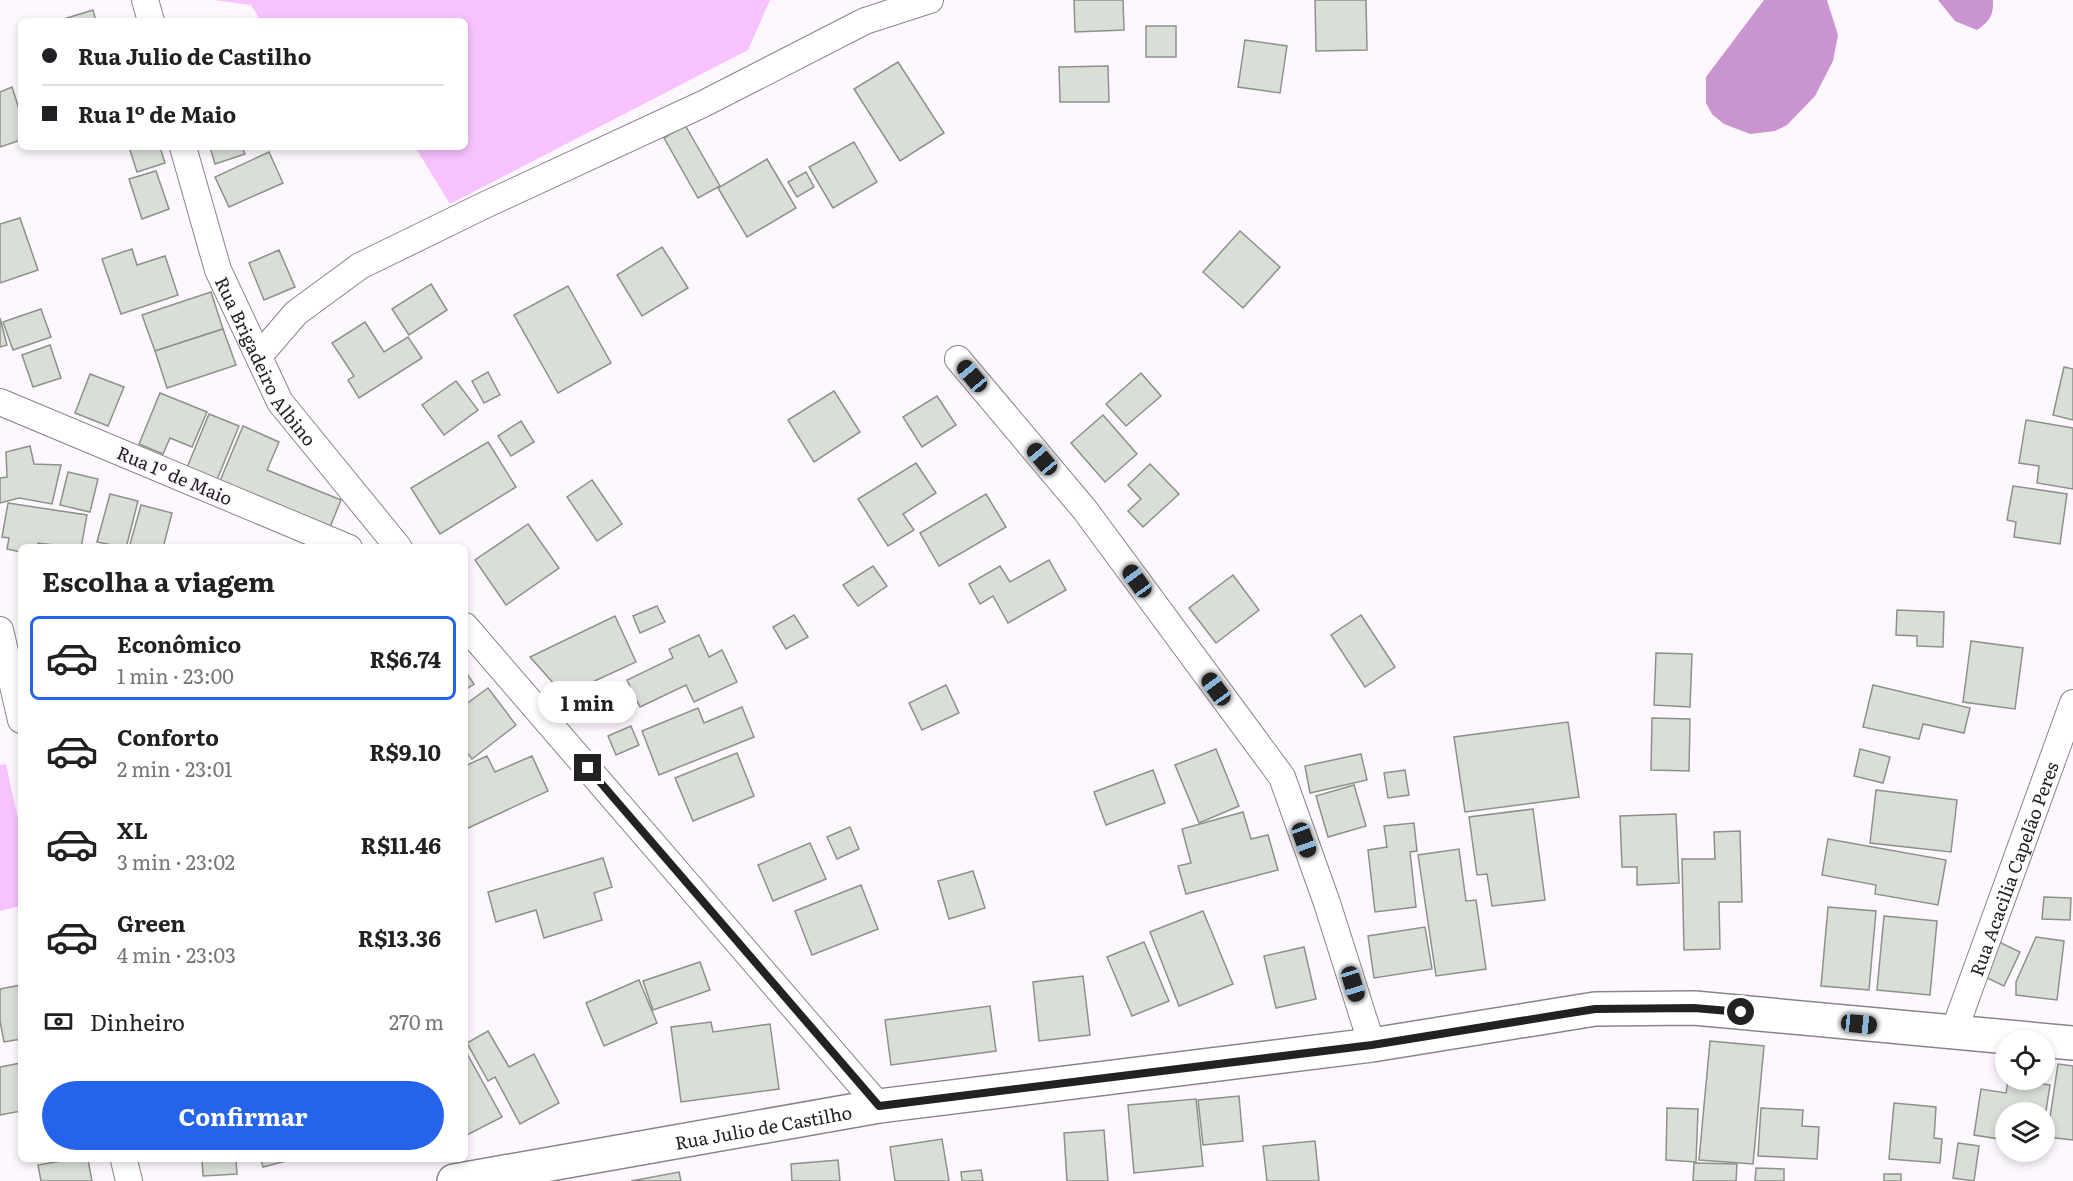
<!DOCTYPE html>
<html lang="pt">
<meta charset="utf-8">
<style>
body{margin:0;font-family:Literata,serif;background:#f2f2f2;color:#202124;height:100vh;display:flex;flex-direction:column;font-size:22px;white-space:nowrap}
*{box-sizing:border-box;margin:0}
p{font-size:20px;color:#757577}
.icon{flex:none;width:33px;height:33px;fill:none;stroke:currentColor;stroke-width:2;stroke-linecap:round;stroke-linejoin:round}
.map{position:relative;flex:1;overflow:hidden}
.details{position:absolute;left:18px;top:544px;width:450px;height:618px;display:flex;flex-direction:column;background:#fff;border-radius:9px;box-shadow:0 3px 9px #0003}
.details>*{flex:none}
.top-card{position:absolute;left:18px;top:18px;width:450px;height:132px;border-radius:9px;box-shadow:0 3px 9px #0003;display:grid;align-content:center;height:132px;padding:0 24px;background:#fff}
.controls{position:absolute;left:1995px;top:1030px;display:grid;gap:12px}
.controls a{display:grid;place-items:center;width:60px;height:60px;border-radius:50%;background:#fff;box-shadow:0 3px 9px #0003;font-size:30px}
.end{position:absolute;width:27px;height:27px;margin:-14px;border:8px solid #232124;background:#fff;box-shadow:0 0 0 3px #fff}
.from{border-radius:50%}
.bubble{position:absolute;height:42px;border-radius:21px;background:#fff;box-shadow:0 3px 9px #0003;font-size:20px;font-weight:700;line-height:42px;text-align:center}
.car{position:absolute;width:18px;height:36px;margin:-18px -9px;border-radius:8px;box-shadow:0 0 4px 2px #0007;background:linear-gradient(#222 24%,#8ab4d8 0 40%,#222 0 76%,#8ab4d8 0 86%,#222 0)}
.top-card b{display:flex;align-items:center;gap:21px;height:57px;font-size:22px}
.top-card b+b{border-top:2px solid #e0e0e0}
.top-card i{width:15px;height:15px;background:#202124}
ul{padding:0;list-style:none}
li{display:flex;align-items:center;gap:18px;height:84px;margin:0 12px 9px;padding:0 12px;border:3px solid transparent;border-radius:9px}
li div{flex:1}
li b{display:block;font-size:22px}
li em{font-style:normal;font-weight:700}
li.selected{border-color:#2563eb}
li>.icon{width:54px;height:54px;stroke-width:1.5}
h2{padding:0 24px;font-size:27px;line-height:72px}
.pay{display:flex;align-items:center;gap:15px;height:66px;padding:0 24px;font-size:22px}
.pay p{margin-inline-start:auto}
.cta{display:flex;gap:12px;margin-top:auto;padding:12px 24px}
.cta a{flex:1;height:69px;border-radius:36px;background:#2563eb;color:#fff;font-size:24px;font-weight:700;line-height:69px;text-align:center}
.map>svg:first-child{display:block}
.green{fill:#f8c2ff}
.water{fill:#c994cf}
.building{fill:#d9dfd7;stroke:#8c928a;stroke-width:1.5}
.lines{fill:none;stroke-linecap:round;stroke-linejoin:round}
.minor-casing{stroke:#8a848a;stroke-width:28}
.tertiary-casing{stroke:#8a848a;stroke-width:36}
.minor{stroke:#fff;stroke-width:26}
.tertiary{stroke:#fff;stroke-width:33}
.route{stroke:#232124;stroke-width:8}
.labels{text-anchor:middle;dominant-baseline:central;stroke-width:4.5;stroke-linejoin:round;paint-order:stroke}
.street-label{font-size:18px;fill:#232124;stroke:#fef7ff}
</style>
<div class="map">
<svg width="2073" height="1181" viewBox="0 0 2073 1181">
<rect width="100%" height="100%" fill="#fef7ff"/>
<!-- green -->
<g class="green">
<polygon points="213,0 770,0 748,50 450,204 415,147 465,147 465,21 261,21 251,5"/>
<polygon points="6,764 21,833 21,906 0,911 0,765"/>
</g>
<!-- water -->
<g class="water">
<polygon points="1764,0 1827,0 1838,35 1833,61 1815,96 1787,125 1775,131 1750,134 1724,124 1712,114 1706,103 1706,77"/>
<path d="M1938 0H1993C1994 15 1989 22 1977 30L1955 21Z"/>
</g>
<!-- building -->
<g class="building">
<polygon points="1074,0 1123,0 1124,30 1075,32"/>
<polygon points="1315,0 1366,0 1367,50 1316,51"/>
<polygon points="93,10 96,21 57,21"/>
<rect x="1146" y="26" width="30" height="31"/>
<polygon points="1245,40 1287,46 1280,93 1238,87"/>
<polygon points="898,62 944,133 900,161 854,89"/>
<polygon points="1108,66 1109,102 1060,102 1059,67"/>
<polygon points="12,87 21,115 21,140 0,147 0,92"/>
<polygon points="685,125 720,186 698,198 664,138"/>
<polygon points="854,142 877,182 833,208 809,167"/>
<polygon points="129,147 160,147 165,163 137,172"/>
<polygon points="210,147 242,147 245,154 215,164"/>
<polygon points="269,152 283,183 229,207 215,177"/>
<polygon points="767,159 796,208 747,237 718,188"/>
<polygon points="156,171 169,209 142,219 129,179"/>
<polygon points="806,172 814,187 797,197 788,182"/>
<polygon points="20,218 38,270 0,283 0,224"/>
<polygon points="1240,231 1280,267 1243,308 1203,272"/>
<polygon points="662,247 688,288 642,316 617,275"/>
<polygon points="132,249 137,265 165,256 178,295 121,314 102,259"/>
<polygon points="279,250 295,287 264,300 249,263"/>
<polygon points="431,284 447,310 409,335 392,309"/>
<polygon points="568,286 611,363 558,393 514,315"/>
<polygon points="211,292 223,329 155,351 142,315"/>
<polygon points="41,309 51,337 13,350 3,322"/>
<polygon points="0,318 7,345 0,347"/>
<polygon points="365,322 384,352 408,337 422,358 359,398 348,380 354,376 332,343"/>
<polygon points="223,329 236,365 167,388 155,351"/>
<polygon points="50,345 61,378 33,387 22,355"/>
<polygon points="2064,367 2073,369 2073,420 2053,415"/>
<polygon points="488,372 500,395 484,403 472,381"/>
<polygon points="1141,373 1161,396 1126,426 1106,404"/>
<polygon points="90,374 124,387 108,426 75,413"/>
<polygon points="456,381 478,410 444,435 422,405"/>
<polygon points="834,391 860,432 814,462 788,420"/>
<polygon points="160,393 207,412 192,447 170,438 163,454 139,444"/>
<polygon points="937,396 956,425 922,447 903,417"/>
<polygon points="209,414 239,426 216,482 186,470"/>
<polygon points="1103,415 1137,454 1105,482 1071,443"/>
<polygon points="2026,420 2073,428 2073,489 2037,483 2039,466 2019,463"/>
<polygon points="521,421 534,442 511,456 498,436"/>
<polygon points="243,426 279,442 267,470 341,500 330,527 220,481"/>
<polygon points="488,442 516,487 440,534 411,488"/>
<polygon points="30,446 34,464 61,465 52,504 19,498 0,503 0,478 7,477 6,452"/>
<polygon points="916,463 936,493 903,514 914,530 888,546 858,499"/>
<polygon points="1150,464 1179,494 1143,527 1128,511 1141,499 1128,485"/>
<polygon points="68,472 98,479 90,512 60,505"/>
<polygon points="592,480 622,524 597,541 567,497"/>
<polygon points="2013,486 2067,494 2060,544 2014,537 2016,522 2007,520"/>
<polygon points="110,494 138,501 126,548 97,542"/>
<polygon points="986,494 1006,527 939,566 920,533"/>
<polygon points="8,503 87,515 81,548 38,543 38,548 21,548 21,552 7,549 9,538 2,537"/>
<polygon points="141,505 172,513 163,548 129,548"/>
<polygon points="528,524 559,568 506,605 475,560"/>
<polygon points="1049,560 1066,590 1008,623 993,596 980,604 969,584 1000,566 1010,582"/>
<polygon points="873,566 887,586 858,606 843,585"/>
<polygon points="1233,575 1259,610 1216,643 1189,608"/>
<polygon points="657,606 665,622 640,633 633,616"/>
<polygon points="1897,610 1944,612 1943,647 1917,646 1917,636 1896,635"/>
<polygon points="794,615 808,637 786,649 773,627"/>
<polygon points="1361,615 1395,667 1365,687 1331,635"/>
<polygon points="615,616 636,662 564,695 530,657"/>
<polygon points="699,635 709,657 722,650 737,682 694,702 686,685 640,707 627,680 673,658 669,649"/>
<polygon points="1971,641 2023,648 2015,709 1963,702"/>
<polygon points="1656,653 1692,654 1690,707 1654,705"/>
<polygon points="465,671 474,684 465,690"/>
<polygon points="946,685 959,713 922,730 909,703"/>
<polygon points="1873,685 1970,708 1964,733 1923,724 1919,739 1863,727"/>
<polygon points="488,688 516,725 472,759 465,750 465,705"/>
<polygon points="742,707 754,737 659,775 642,731 698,708 704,723"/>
<polygon points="1652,718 1690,719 1689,771 1651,770"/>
<polygon points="1568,722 1579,797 1465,812 1454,737"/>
<polygon points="631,726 639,745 616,755 608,736"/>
<polygon points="1216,749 1239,806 1199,823 1175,765"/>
<polygon points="1860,749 1890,757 1883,783 1854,776"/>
<polygon points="737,753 754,796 693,821 675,778"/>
<polygon points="1361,754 1367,780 1310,793 1305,766"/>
<polygon points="487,756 495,772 532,756 548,791 466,829 465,766"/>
<polygon points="1153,770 1165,803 1106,825 1094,792"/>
<polygon points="1405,770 1409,795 1388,798 1384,773"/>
<polygon points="1354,785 1366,826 1328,837 1316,796"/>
<polygon points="1876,790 1957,800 1951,852 1870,843"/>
<polygon points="1533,809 1545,900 1492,906 1487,874 1477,875 1469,817"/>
<polygon points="1243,812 1251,839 1268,835 1278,870 1186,894 1178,866 1191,863 1182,829"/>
<polygon points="1676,814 1679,883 1637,885 1637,867 1622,867 1620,816"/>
<polygon points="1414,823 1417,851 1410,852 1416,907 1375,912 1368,850 1387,847 1384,826"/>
<polygon points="850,827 859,849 837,859 827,837"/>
<polygon points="1740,831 1742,902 1719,902 1720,949 1684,950 1682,859 1715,859 1714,832"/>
<polygon points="1828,839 1946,860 1938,905 1875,894 1876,885 1822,875"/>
<polygon points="810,843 826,879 773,901 758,865"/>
<polygon points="1459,849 1466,901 1476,900 1486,969 1436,976 1418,855"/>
<polygon points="603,858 612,887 594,893 602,920 544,938 536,910 496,922 488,892"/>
<polygon points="973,871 985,908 949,919 938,881"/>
<polygon points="861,885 878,929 812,955 795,911"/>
<polygon points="2044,897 2071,898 2070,920 2042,919"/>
<polygon points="1828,907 1876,911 1869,990 1821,986"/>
<polygon points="1203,911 1233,984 1179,1006 1150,932"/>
<polygon points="1884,916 1937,921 1930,995 1877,990"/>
<polygon points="1425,927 1432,969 1374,978 1368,936"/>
<polygon points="2036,937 2064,941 2057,1000 2016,995 2016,982"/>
<polygon points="1144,942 1169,1001 1132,1016 1107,957"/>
<polygon points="1999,942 2020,952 2004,986 1983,976"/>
<polygon points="1304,947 1316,999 1276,1008 1264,956"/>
<polygon points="700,962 710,990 653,1010 643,981"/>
<polygon points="1083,976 1090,1035 1039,1041 1033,982"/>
<polygon points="639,980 657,1023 604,1046 586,1003"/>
<polygon points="21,985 21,1039 4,1042 0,1021 0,989"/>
<polygon points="990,1006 996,1051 891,1065 885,1020"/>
<polygon points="711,1022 713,1032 770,1024 779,1089 681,1102 671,1027"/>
<polygon points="488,1031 509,1067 534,1054 559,1103 520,1124 495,1077 488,1081 467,1043"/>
<polygon points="1710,1041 1764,1046 1753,1164 1699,1160"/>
<polygon points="465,1050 502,1117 465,1136"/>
<polygon points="21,1063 21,1111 0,1115 0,1067"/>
<polygon points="2058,1064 2073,1066 2073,1140 2047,1137"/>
<polygon points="2008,1080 2050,1085 2044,1124 2044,1113 2006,1113 2006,1140 1974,1135 1981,1089 2006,1093"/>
<polygon points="1239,1096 1243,1141 1203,1145 1198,1100"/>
<polygon points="1196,1099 1203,1166 1134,1173 1128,1105"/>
<polygon points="1894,1103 1936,1107 1934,1138 1942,1139 1940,1163 1889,1159"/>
<polygon points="1667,1108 1698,1109 1696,1162 1666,1160"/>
<polygon points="1761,1108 1803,1110 1802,1126 1819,1127 1817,1159 1758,1156"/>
<polygon points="1104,1130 1108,1181 1067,1181 1064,1133"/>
<polygon points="942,1139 949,1181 895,1181 890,1147"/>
<polygon points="1315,1141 1319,1181 1267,1181 1263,1146"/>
<polygon points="1958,1143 1979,1146 1974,1181 1953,1178"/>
<polygon points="67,1160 88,1160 92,1181 41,1181 38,1165"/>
<polygon points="202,1160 236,1160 237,1174 203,1176"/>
<polygon points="261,1160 290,1160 263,1167"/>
<polygon points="838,1160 840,1181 792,1181 791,1164"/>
<polygon points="1694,1163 1737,1164 1736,1181 1693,1181"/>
<polygon points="1756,1168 1784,1169 1784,1181 1755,1181"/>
<polygon points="981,1170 983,1181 962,1181 961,1172"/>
<polygon points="679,1172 681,1181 631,1181"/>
<rect x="1884" y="1174" width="17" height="7"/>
</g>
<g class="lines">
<!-- minor casing -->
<g class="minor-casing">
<g id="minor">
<polyline points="145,0 151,21"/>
<path id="s1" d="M183 147 218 270 280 402 399 548"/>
<polyline points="259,356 296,313 360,266 485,205 703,104 865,21 930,0"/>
<polyline points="958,359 1085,510 1282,777 1327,903 1372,1045"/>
<polyline points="0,402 349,548"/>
<polyline points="465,626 879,1106"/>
<polyline points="0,630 21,720"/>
<path id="s2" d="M1953 1034 2073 703"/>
<polyline points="124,1160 129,1181"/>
</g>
</g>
<!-- tertiary casing -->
<g class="tertiary-casing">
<g id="tertiary">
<path id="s3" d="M454 1181 879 1106 1372 1045 1595 1009 1694 1008 2073 1043"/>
</g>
</g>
<!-- minor -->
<use href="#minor" class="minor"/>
<!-- tertiary -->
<use href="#tertiary" class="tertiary"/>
</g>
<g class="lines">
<!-- route -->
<polyline class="route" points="588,768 879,1106 1372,1045 1595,1009 1694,1008 1741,1012"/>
</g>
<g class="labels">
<!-- street labels -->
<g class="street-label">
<text stroke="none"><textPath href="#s1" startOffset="231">Rua Brigadeiro Albino</textPath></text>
<text transform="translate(175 475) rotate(23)">Rua 1º de Maio</text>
<text stroke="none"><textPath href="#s2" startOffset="176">Rua Acacilia Capelão Peres</textPath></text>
<text stroke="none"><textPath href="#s3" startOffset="314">Rua Julio de Castilho</textPath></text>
</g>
</g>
</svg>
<div class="controls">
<a><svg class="icon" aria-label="locate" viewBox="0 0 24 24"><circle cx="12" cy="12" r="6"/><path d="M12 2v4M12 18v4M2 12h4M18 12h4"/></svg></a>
<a><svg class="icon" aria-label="layers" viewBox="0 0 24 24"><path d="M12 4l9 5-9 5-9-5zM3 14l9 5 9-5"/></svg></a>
</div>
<i class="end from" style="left:1741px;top:1012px"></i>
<i class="end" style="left:588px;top:768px"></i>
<div class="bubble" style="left:538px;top:681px;width:99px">1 min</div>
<i class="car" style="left:972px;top:376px;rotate:320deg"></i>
<i class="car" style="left:1042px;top:459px;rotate:320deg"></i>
<i class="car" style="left:1137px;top:581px;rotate:324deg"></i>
<i class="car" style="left:1216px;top:689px;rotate:324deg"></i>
<i class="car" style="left:1304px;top:840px;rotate:160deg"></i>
<i class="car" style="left:1353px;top:984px;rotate:163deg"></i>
<i class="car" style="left:1859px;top:1024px;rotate:96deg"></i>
<div class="top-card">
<b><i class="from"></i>Rua Julio de Castilho</b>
<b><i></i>Rua 1º de Maio</b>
</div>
<section class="details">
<h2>Escolha a viagem</h2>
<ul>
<li class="selected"><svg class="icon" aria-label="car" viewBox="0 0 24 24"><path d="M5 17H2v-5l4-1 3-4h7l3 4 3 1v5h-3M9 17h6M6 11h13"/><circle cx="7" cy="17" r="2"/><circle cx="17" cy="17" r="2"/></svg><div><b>Econômico</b><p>1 min · 23:00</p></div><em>R$6.74</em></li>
<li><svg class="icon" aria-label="car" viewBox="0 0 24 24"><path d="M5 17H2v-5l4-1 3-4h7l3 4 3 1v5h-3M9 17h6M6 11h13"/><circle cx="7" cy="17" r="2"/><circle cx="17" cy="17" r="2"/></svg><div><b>Conforto</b><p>2 min · 23:01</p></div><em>R$9.10</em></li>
<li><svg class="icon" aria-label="car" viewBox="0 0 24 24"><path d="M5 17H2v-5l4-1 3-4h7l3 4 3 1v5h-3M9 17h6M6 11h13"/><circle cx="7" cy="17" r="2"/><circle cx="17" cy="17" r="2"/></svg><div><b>XL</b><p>3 min · 23:02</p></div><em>R$11.46</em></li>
<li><svg class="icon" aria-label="car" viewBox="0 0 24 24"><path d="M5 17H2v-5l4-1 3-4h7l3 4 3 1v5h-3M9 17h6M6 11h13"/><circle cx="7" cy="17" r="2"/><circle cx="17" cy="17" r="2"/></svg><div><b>Green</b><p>4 min · 23:03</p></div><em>R$13.36</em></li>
</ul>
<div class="pay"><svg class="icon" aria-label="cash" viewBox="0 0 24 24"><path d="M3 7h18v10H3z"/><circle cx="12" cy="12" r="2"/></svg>Dinheiro<p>270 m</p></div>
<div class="cta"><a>Confirmar</a></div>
</section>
</div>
